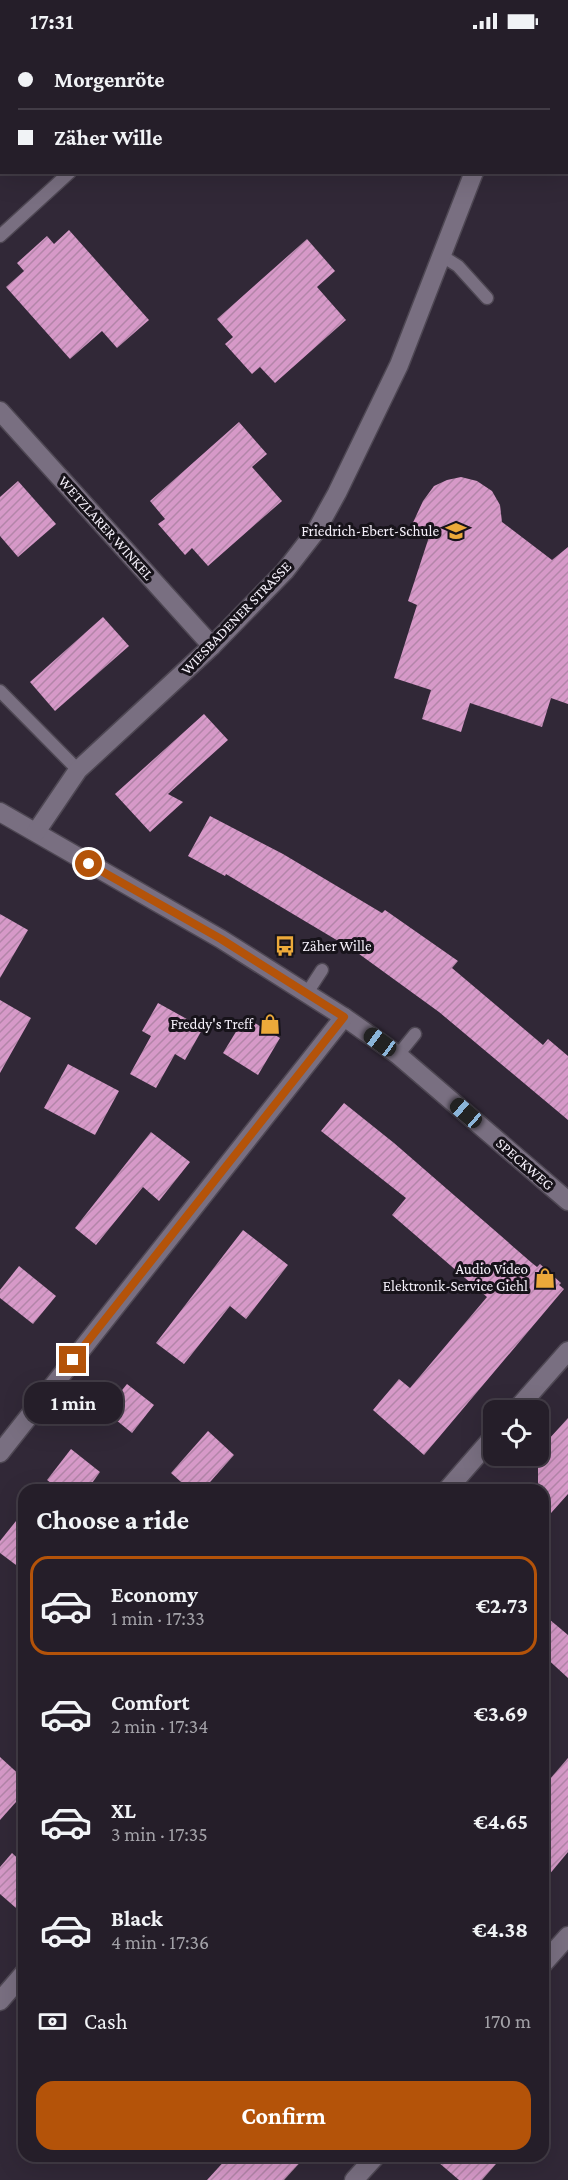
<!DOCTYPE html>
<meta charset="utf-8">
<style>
body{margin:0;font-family:"Crimson Pro",serif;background:#2d2731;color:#f1f3f6;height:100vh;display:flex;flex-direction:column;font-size:22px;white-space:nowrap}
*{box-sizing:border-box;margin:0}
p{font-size:20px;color:#a3a2a8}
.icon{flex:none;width:33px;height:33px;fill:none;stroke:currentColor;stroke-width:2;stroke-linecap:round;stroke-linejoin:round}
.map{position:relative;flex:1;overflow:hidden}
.details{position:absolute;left:18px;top:1442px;width:531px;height:678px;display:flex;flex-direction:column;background:#251e29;border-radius:18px;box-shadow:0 6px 24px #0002,0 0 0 2px #423c46}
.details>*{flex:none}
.banner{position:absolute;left:0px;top:0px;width:568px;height:132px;box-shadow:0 6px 24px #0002,0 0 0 2px #423c46;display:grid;align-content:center;height:132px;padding:0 18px;background:#251e29}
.fabs{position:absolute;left:483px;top:1358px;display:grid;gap:12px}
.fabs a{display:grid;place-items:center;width:66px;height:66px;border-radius:12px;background:#251e29;box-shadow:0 6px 24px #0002,0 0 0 2px #423c46;font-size:30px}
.end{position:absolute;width:27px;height:27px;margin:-14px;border:8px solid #b45309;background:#fff;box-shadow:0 0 0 3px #fff}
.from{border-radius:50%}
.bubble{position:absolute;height:42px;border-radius:18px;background:#251e29;box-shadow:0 6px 24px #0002,0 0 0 2px #423c46;font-size:20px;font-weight:700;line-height:42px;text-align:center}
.car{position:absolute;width:18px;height:36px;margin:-18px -9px;border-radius:8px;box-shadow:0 0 4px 2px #0007;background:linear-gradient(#222 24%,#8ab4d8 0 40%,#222 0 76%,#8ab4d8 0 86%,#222 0)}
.banner b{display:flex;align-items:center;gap:21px;height:57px;font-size:22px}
.banner b+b{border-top:2px solid #423c46}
.banner i{width:15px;height:15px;background:#f1f3f6}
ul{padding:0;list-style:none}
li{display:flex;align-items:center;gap:18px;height:99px;margin:0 12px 9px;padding:0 6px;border:3px solid transparent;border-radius:18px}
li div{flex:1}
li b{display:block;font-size:22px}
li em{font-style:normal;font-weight:700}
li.on{border-color:#b45309}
li>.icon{width:54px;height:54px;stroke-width:1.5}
h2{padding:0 18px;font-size:27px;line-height:72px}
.pay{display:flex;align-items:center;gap:15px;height:66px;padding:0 18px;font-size:22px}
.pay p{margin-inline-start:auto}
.button{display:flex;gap:12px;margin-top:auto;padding:12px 18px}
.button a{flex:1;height:69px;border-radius:18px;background:#b45309;color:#fff;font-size:24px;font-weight:700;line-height:69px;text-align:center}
.status{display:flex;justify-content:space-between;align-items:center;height:42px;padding:0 30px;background:#251e29;direction:ltr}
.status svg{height:16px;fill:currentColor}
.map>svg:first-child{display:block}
.building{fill:url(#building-hatch)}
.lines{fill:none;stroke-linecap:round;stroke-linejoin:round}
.lane-casing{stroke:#4e4753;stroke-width:15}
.street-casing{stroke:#4e4753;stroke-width:21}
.lane{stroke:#796f81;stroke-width:12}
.street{stroke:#796f81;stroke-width:18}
.route{stroke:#b45309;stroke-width:8}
.labels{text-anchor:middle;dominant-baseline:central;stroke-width:6;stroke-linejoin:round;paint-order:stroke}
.street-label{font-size:15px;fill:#f6f1fb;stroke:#17131a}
.poi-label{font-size:15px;fill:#f6f1fb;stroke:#17131a;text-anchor:end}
</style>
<div class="status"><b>17:31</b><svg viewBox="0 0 49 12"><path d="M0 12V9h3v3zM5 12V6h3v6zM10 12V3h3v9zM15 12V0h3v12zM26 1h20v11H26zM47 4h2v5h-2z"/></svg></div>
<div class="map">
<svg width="568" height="2138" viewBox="0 0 568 2138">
<defs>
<pattern id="building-hatch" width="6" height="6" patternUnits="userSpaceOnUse" patternTransform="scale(1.5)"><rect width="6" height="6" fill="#d699c8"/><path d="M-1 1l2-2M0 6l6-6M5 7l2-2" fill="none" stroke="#b385a9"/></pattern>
</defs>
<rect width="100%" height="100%" fill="#312837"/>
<!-- building -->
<g class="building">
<polygon points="69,188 149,278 117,306 102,289 70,317 6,245 24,229 17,221 47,194 54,202"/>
<polygon points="307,197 335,229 317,245 346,278 275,341 260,325 252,332 225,302 233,295 217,277"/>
<polygon points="239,380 267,412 252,425 282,459 208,524 192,506 185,513 158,482 165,477 150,459"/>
<polygon points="461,435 477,439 492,449 500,463 502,480 552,518 568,505 568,662 551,656 542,685 470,661 461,690 422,677 431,648 394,636 417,563 408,559 429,495 410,487 423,459 434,444 447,438"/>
<polygon points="18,439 56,482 18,515 0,494 0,455"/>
<polygon points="103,575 129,604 55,669 30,640"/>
<polygon points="204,672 228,698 168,752 183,760 150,790 115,752"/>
<polygon points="210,774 283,812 382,871 385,868 458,919 452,926 543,1003 548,997 568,1014 568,1078 439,970 355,909 226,832 225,834 188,814"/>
<polygon points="0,872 28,888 0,936"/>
<polygon points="0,958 31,976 0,1031"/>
<polygon points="158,961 203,986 185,1018 175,1012 156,1046 130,1032 151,994 142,989"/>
<polygon points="245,975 280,996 258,1033 223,1011"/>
<polygon points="68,1022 119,1049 95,1093 44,1066"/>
<polygon points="344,1061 394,1101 532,1221 537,1225 540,1222 561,1241 559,1243 564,1247 424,1413 373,1368 399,1337 410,1346 487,1255 392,1173 406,1156 321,1089"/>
<polygon points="151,1090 190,1120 159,1159 143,1145 96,1203 75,1186"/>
<polygon points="243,1188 288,1223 246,1277 230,1264 184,1322 156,1301"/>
<polygon points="19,1224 56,1254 33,1282 0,1256 0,1248"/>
<polygon points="127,1342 154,1363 132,1391 105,1369"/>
<polygon points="568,1376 568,1452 543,1480 543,1448 538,1448 538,1409"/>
<polygon points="208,1389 234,1413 203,1448 190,1448 171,1431"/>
<polygon points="71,1407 100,1430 87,1448 60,1448 47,1438"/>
<polygon points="24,1469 24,1529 0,1511 0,1499"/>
<polygon points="543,1572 568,1593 568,1636 543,1613"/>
<polygon points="0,1715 24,1737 24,1751 0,1778"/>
<polygon points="568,1716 568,1810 543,1840 543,1745"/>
<polygon points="12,1811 24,1822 24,1873 0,1852 0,1825"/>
<polygon points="229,2114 306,2114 284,2138 207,2138"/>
<polygon points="431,2114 503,2114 482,2138 459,2138"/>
</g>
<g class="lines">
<!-- lane casing -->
<g class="lane-casing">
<g id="lane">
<polyline points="30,0 31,2"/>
<polyline points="0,194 70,130"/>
<polyline points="442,214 458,224 487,256"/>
<polyline points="0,649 78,728"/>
<polyline points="307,951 322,928"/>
<polyline points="398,1013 415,992"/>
</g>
</g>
<!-- street casing -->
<g class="street-casing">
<g id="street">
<polyline points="457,0 462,2"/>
<polyline points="513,2 513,0"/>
<polyline points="0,369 212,604"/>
<polyline points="0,770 221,897 344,975 398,1013 568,1159"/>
<polyline points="36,790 78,728 212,604 285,529 316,489 337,451 399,323 474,130"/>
<polyline points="516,1368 568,1309"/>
<polyline points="0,1411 344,975"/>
<polyline points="447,1448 494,1394"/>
<polyline points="543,1922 568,1894"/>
<polyline points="0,1959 24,1931"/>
<polyline points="354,2138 376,2114"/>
</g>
</g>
<!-- lane -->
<use href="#lane" class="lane"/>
<!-- street -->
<use href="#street" class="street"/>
</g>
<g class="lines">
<!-- route -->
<polyline class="route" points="73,1318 344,975 221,897 89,822"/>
</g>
<!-- icons -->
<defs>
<g id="school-bare" transform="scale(1.62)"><path d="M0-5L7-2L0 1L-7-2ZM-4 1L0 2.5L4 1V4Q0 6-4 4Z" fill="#eca93a" stroke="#17131a" stroke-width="2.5" paint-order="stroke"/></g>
<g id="bus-bare" transform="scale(1.62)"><path d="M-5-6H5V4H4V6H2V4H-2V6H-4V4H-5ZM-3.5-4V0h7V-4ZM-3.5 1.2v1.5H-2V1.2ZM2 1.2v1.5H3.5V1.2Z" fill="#eca93a" stroke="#17131a" stroke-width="2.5" paint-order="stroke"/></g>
<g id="shop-bare" transform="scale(1.62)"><path d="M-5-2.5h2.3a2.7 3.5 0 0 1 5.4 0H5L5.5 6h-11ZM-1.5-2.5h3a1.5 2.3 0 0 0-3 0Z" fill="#eca93a" stroke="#17131a" stroke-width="2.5" paint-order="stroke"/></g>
</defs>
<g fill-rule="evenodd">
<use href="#school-bare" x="456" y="489"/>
<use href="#bus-bare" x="285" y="904"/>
<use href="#shop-bare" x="270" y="982"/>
<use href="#shop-bare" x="545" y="1236"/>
</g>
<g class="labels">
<!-- street labels -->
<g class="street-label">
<text transform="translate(106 486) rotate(48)">WETZLARER WINKEL</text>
<text transform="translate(236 576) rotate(-46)">WIESBADENER STRASSE</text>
<text transform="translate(525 1122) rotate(41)">SPECKWEG</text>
</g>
<!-- poi labels -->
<g class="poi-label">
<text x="439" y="489">Friedrich-Ebert-Schule</text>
<text x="302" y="904" text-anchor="start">Zäher Wille</text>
<text x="253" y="982">Freddy's Treff</text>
<text x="528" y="1227">Audio Video<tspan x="528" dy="17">Elektronik-Service Giehl</tspan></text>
</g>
</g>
</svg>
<div class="fabs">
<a><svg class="icon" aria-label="locate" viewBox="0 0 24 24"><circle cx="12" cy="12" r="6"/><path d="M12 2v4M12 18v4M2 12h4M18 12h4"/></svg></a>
</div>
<i class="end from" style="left:89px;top:822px"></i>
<i class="end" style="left:73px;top:1318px"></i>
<div class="bubble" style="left:24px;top:1340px;width:99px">1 min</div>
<i class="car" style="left:380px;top:1000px;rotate:306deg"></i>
<i class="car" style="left:466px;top:1071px;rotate:311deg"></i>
<div class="banner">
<b><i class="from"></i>Morgenröte</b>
<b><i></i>Zäher Wille</b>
</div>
<section class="details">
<h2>Choose a ride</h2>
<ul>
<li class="on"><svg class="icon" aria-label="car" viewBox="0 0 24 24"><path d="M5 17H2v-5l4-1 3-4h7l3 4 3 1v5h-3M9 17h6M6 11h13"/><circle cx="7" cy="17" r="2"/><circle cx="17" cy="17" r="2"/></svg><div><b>Economy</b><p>1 min · 17:33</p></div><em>€2.73</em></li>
<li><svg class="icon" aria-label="car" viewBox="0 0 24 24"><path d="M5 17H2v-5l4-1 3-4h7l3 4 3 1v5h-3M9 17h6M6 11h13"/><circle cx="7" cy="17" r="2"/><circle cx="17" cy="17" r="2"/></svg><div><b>Comfort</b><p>2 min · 17:34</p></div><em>€3.69</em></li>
<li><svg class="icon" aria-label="car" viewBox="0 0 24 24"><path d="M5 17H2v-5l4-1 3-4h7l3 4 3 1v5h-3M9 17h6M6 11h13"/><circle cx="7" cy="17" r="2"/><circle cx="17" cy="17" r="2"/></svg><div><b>XL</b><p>3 min · 17:35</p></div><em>€4.65</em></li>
<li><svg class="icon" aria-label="car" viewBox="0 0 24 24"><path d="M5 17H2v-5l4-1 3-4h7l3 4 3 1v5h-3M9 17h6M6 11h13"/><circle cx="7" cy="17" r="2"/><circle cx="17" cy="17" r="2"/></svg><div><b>Black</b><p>4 min · 17:36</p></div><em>€4.38</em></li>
</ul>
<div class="pay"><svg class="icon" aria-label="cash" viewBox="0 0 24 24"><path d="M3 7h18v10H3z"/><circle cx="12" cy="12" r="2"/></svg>Cash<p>170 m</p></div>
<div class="button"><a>Confirm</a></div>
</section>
</div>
